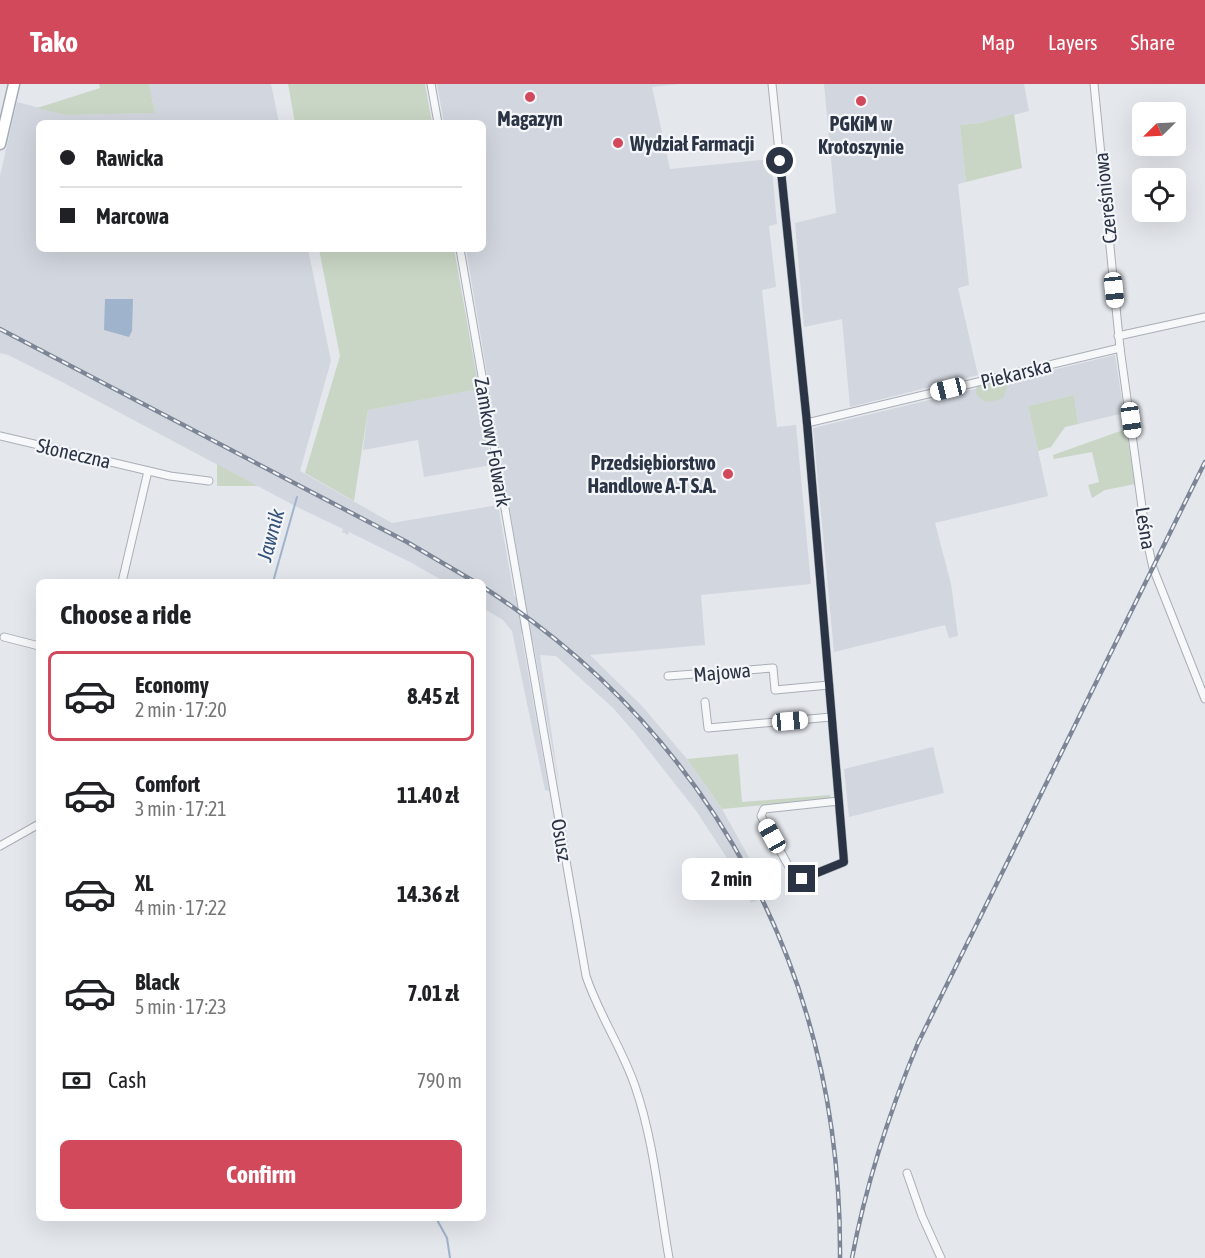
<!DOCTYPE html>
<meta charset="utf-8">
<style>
body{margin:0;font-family:"Asap Condensed",sans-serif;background:#f2f2f2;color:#202124;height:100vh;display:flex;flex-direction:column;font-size:22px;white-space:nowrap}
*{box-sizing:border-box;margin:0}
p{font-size:20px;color:#757577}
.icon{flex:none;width:33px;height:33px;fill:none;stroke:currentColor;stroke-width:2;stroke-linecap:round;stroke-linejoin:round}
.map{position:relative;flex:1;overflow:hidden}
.panel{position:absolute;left:36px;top:495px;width:450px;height:642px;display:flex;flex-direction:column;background:#fff;border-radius:9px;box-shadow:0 6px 24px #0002}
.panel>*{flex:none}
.hud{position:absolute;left:36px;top:36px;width:450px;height:132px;border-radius:9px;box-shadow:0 6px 24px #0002;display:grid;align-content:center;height:132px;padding:0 24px;background:#fff}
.needle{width:39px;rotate:246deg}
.fabs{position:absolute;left:1132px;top:18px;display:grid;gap:12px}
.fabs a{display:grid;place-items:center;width:54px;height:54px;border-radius:9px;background:#fff;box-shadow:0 6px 24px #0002;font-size:30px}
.end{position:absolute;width:27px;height:27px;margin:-14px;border:8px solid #2b3445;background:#fff;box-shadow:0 0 0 3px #fff}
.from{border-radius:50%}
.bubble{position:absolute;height:42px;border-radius:9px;background:#fff;box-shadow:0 6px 24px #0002;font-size:20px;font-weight:700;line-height:42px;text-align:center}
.car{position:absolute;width:18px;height:36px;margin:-18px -9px;border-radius:8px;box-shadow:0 0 4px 2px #0007;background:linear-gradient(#fff 24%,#345 0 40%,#fff 0 76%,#345 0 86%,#fff 0)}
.hud b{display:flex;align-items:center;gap:21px;height:57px;font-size:22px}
.hud b+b{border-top:2px solid #e0e0e0}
.hud i{width:15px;height:15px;background:#202124}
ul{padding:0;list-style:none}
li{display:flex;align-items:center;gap:18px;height:90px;margin:0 12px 9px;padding:0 12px;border:3px solid transparent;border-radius:9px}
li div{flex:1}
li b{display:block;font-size:22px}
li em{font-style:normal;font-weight:700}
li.on{border-color:#d1495b}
li>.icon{width:54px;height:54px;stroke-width:1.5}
h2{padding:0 24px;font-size:27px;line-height:72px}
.pay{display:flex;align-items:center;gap:15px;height:66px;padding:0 24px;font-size:22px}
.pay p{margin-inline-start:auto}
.button{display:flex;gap:12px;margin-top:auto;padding:12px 24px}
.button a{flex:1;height:69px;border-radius:9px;background:#d1495b;color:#fff;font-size:24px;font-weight:700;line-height:69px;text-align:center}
header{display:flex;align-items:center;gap:36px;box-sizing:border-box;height:84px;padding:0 30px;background:#d1495b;color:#fff}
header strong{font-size:28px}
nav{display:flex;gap:33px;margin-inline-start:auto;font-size:21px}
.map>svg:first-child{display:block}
.built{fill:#d2d6de}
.green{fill:#c9d6c5}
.water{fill:#9fb4cc}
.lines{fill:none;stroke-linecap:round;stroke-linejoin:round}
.stream{stroke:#9fb4cc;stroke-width:2}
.street-casing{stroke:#a9aeb7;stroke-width:9}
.primary-casing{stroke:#a3abb8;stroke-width:13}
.street{stroke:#f7f8fa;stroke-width:7}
.primary{stroke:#fff;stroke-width:10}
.rail-casing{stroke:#7d8696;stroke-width:4.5}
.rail{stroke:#f4f6f9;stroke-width:2;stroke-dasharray:7;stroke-linecap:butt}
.route{stroke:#2b3445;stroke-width:8}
.poi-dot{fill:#d1495b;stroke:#f4f6f9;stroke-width:2}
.labels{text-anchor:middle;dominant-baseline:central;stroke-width:4.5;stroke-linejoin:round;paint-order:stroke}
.poi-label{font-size:20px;font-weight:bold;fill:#2b3445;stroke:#f4f6f9}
.street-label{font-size:20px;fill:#2b3445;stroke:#f4f6f9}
.water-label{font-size:21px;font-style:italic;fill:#34527a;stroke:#f4f6f9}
</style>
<header>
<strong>Tako</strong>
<nav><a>Map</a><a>Layers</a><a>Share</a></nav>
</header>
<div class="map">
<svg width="1205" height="1174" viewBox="0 0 1205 1174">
<rect width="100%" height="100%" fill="#e4e7ec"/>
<!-- built -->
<g class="built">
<polygon points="149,0 271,0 279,39 39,39 39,165 308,165 331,277 300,387 392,439 498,421 514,512 526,521 466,165 483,165 483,39 444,39 437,0 679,0 652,3 670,85 771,75 777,140 769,142 776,203 762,206 777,343 796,341 811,500 701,511 705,561 590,571 642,622 687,675 722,725 770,811 751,819 727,774 697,728 635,649 613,624 556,572 540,571 560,706 533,558 521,549 549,707 545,706 512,547 503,536 483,524 483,498 445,498 412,479 349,448 348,451 342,448 343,445 297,423 64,299 8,271 0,269 0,92 17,18 66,31 155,29"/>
<polygon points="824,0 1024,0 1029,27 980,39 960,41 966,98 958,100 969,201 958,204 978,291 850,323 842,235 804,243 795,139 836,129"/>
<polygon points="1115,271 1124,329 1078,340 1074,311 1028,322 1048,412 935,439 951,500 958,552 949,554 945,541 834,568 813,344"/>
<polygon points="479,305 491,381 424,393 418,356 363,366 368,326"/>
<polygon points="933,663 944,709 849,733 844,685"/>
</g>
<!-- green -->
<g class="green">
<polygon points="99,0 149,0 155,29 66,31 37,24 100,4"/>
<polygon points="288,0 425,0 432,39 295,39"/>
<polygon points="1014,30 1022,84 966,98 960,41 980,39"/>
<polygon points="319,165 454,165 479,305 368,326 354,417 305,389 340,272"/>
<path d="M1003 295 1008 301 1003 314C991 319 983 320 976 309L977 301Z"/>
<polygon points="1074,311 1078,340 1065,343 1051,363 1038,367 1028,322"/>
<polygon points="1126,345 1135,400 1105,406 1092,414 1088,401 1099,398 1092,368 1054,375 1053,371"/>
<polygon points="217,380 258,402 217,402"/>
<polygon points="738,670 742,718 830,711 830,715 722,725 687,675"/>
</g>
<!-- water -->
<polygon class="water" points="105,215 133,215 132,247 129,253 104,246"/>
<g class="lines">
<!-- stream -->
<g class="stream">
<polyline points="273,498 297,413"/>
<polyline points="436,1134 447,1154 450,1174"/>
</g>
<!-- street casing -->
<g class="street-casing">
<g id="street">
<polyline points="431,0 438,39"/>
<polyline points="772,0 807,339 844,778 802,795 794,792 761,732 764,725 839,717"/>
<polyline points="1094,0 1120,264 1146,452 1153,484 1205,615"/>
<path d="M460 165 586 892C599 931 622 964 635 1002 654 1057 659 1117 669 1174"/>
<polyline points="1118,252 1205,233"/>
<polyline points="807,339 1120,264"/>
<polyline points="0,352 170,392 209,397"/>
<polyline points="122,498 148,387"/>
<polyline points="4,553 39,562"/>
<polyline points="668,592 773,584 775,606 829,601"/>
<polyline points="705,618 708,644 831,633"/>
<polyline points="0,762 39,740"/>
<polyline points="907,1089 922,1132 941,1174"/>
</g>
</g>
<!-- primary casing -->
<g class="primary-casing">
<polyline id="primary" points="0,60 14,0"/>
</g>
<!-- street -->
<use href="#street" class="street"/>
<!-- primary -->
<use href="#primary" class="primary"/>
<!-- rail casing -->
<g class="rail-casing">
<g id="rail">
<polyline points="0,245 407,458 475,498"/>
<path d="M483 503C717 654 842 897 840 1174"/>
<path d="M852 1174C866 1100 889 1029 918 959L1205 378"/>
</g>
</g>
<!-- rail -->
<use href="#rail" class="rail"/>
</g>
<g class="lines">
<!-- route -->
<polyline class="route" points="780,77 807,339 844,778 802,795"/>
</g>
<!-- markers -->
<g class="poi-dot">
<circle cx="530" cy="13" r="6"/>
<circle cx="861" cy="17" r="6"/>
<circle cx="618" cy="59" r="6"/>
<circle cx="728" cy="390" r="6"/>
</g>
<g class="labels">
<!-- poi labels -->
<g class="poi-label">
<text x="530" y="34">Magazyn</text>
<text x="861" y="39">PGKiM w<tspan x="861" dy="23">Krotoszynie</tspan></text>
<text x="630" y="59" text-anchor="start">Wydział Farmacji</text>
<text x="716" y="378" text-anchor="end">Przedsiębiorstwo<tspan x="716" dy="23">Handlowe A-T S.A.</tspan></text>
</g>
<!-- street labels -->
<g class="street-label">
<text transform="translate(1105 114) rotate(-96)">Czereśniowa</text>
<text transform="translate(1016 289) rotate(-14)">Piekarska</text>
<text transform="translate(493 358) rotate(80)">Zamkowy Folwark</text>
<text transform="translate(74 369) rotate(13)">Słoneczna</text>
<text transform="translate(1146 444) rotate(81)">Leśna</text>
<text transform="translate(722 588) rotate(-5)">Majowa</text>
<text transform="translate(562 756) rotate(80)">Osusz</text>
</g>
<!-- water labels -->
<g class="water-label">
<text transform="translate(270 451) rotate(-75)">Jawnik</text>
</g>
</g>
</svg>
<div class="fabs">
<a><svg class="needle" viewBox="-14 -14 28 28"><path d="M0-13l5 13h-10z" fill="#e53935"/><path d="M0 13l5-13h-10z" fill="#757577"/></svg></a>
<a><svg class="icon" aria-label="locate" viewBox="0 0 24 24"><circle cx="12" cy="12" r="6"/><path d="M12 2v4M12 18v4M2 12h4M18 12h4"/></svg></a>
</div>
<i class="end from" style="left:780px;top:77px"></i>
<i class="end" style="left:802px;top:795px"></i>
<div class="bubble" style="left:682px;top:774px;width:99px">2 min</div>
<i class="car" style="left:1114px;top:206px;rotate:174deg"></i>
<i class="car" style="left:948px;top:305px;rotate:256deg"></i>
<i class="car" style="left:1131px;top:336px;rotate:172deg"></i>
<i class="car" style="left:790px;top:637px;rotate:85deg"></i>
<i class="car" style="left:772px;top:752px;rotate:331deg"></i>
<div class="hud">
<b><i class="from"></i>Rawicka</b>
<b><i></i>Marcowa</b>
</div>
<section class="panel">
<h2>Choose a ride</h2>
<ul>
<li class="on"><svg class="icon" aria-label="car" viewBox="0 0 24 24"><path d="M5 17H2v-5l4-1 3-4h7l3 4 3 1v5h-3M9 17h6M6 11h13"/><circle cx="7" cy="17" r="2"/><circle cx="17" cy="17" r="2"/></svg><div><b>Economy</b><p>2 min · 17:20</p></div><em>8.45 zł</em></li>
<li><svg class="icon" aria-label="car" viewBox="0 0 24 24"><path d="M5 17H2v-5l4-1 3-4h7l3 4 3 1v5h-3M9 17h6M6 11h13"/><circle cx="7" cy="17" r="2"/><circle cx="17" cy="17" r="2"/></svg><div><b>Comfort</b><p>3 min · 17:21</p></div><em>11.40 zł</em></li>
<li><svg class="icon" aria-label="car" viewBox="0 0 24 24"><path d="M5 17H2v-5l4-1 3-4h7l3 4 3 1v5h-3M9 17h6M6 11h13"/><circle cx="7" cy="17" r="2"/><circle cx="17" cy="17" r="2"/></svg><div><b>XL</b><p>4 min · 17:22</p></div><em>14.36 zł</em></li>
<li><svg class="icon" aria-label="car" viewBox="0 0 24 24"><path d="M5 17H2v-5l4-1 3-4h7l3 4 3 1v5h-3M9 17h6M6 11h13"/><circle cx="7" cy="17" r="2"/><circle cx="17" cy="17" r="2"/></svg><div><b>Black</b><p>5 min · 17:23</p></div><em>7.01 zł</em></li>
</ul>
<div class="pay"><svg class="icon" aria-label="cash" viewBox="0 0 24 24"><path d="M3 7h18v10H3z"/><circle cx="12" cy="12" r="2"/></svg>Cash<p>790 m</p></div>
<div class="button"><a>Confirm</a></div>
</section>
</div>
